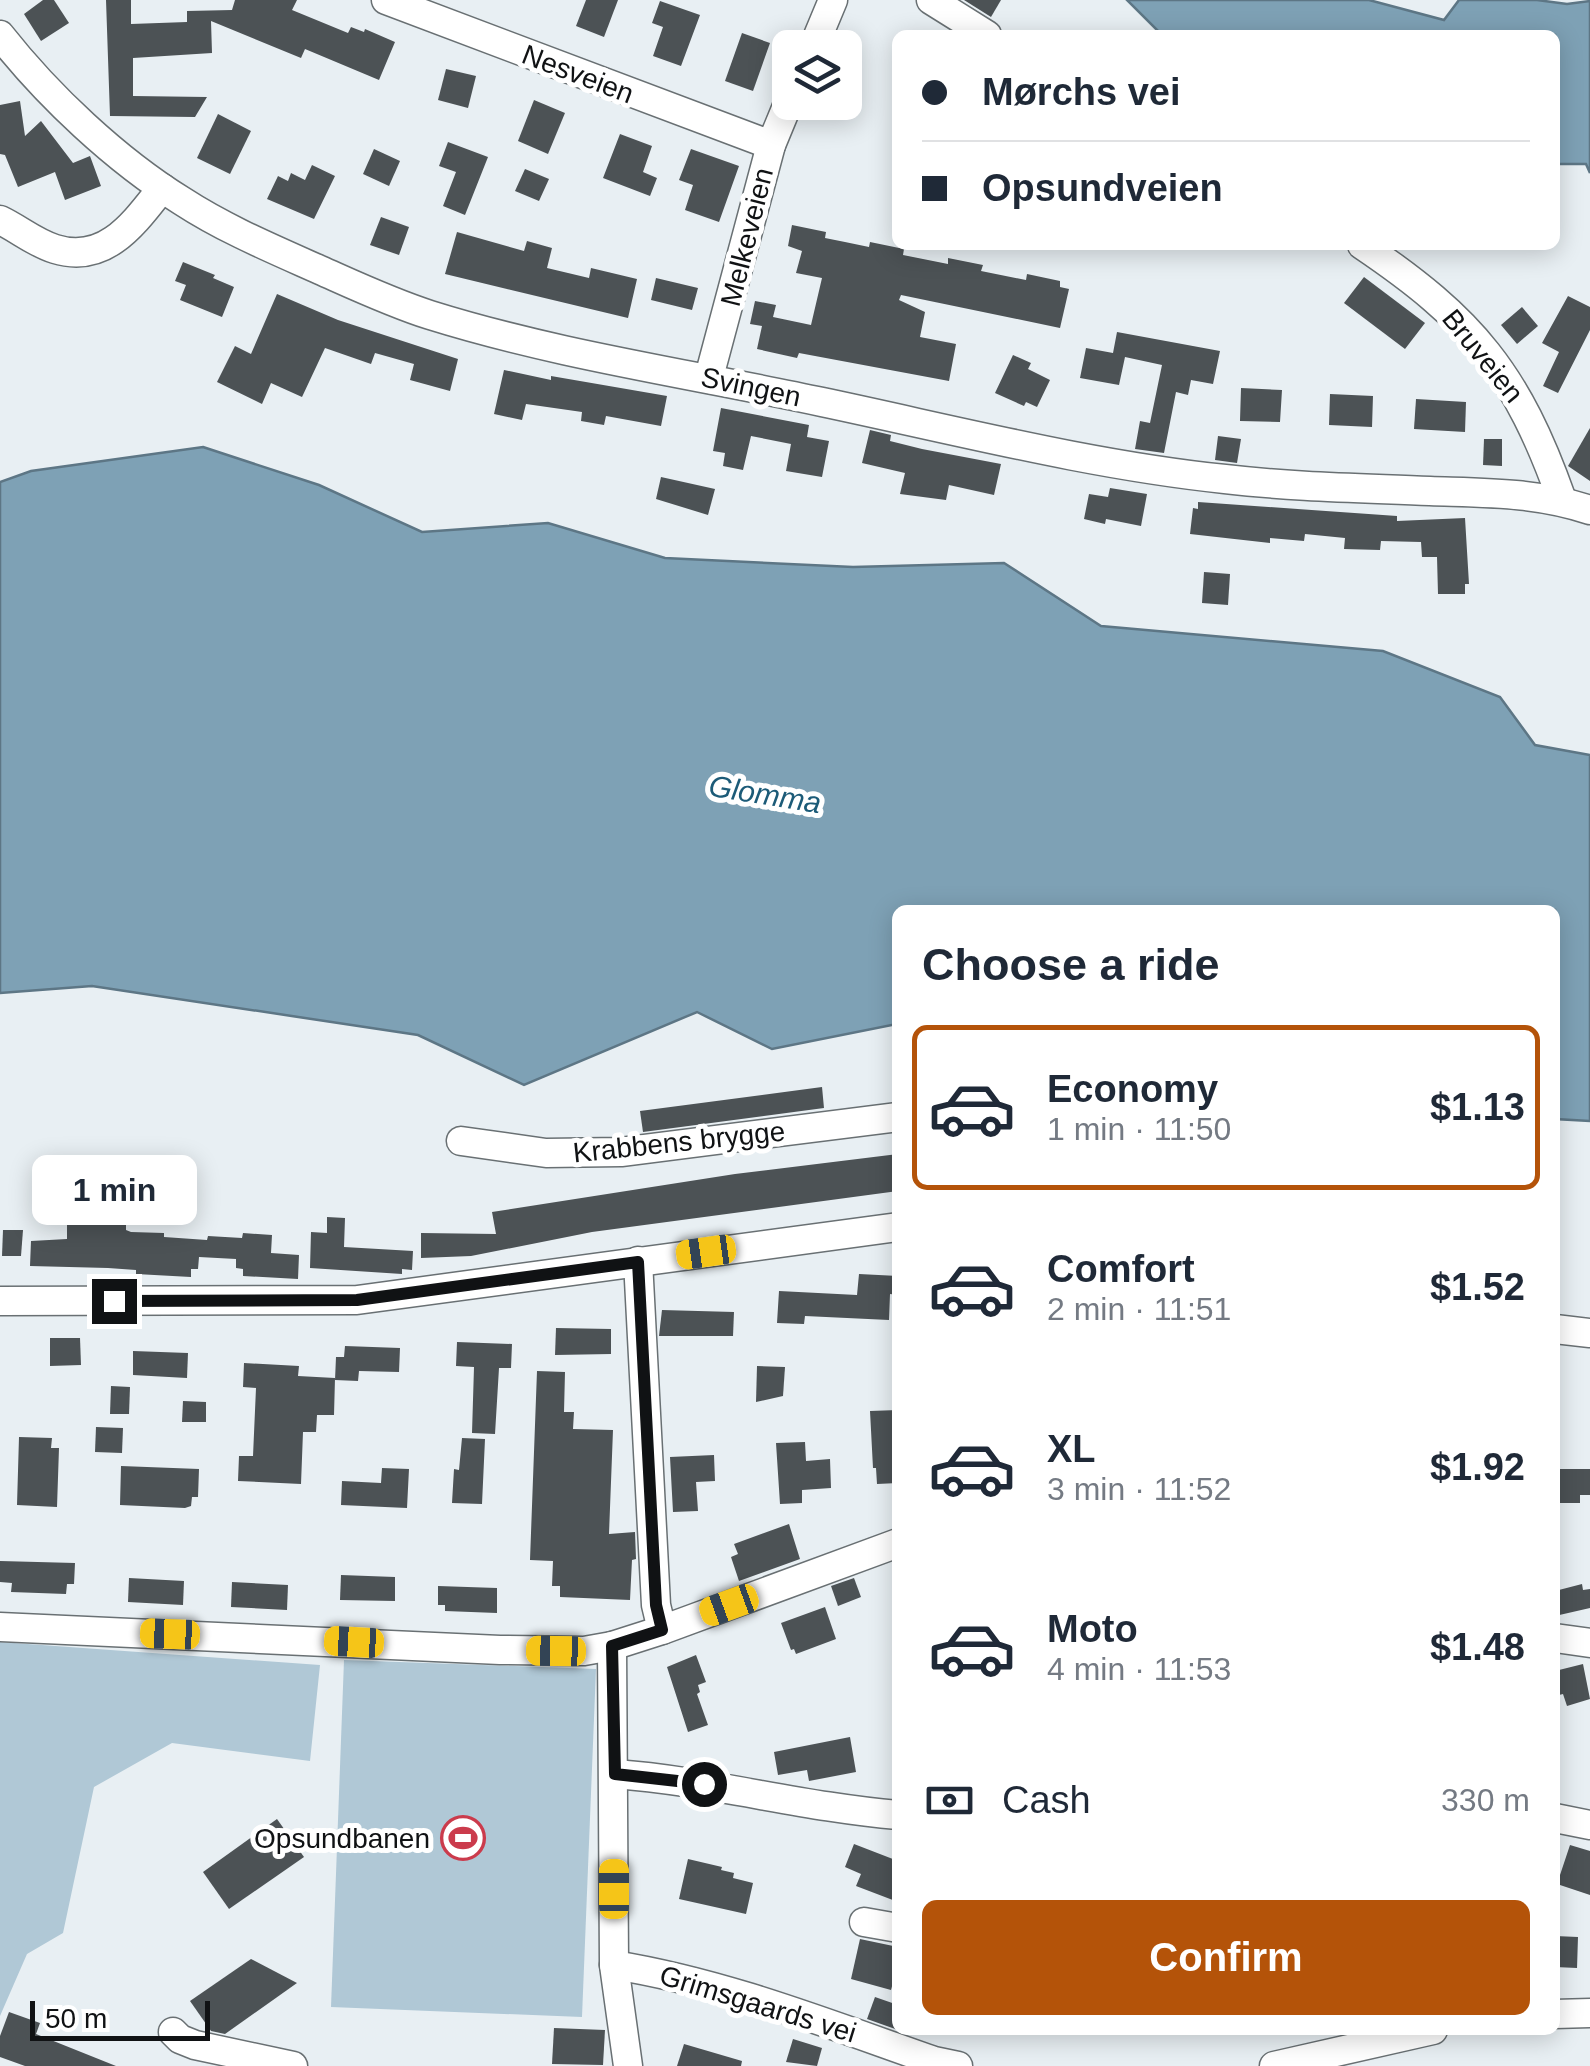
<!DOCTYPE html>
<meta charset="utf-8">
<style>
body{margin:0;font-family:Helvetica,sans-serif;background:#f2f2f3;color:#1f2937;height:100vh;display:flex;flex-direction:column;font-size:38px;white-space:nowrap}
*{box-sizing:border-box;margin:0}
p{font-size:32px;color:#747a83}
.icon{flex:none;width:55px;height:55px;fill:none;stroke:currentColor;stroke-width:2;stroke-linecap:round;stroke-linejoin:round}
.map{position:relative;flex:1;overflow:hidden}
.sheet{position:absolute;left:892px;top:905px;width:668px;height:1130px;display:flex;flex-direction:column;background:#fff;border-radius:15px;box-shadow:0 5px 25px #0003}
.sheet>*{flex:none}
.top-card{position:absolute;left:892px;top:30px;width:668px;height:220px;border-radius:15px;box-shadow:0 5px 25px #0003;display:grid;align-content:center;height:220px;padding:0 30px;background:#fff}
.fabs{position:absolute;left:772px;top:30px;display:grid;gap:20px}
.fabs a{display:grid;place-items:center;width:90px;height:90px;border-radius:15px;background:#fff;box-shadow:0 5px 25px #0003;font-size:50px}
.scale{position:absolute;left:30px;bottom:25px;width:180px;box-sizing:border-box;padding-left:10px;border:5px solid #101214;border-top:0;font-size:28px;line-height:35px;white-space:nowrap;color:#101214;-webkit-text-stroke:8px #fff;paint-order:stroke}
.end{position:absolute;width:45px;height:45px;margin:-22px;border:12px solid #101214;background:#fff;box-shadow:0 0 0 5px #fff}
.from{border-radius:50%}
.bubble{position:absolute;height:70px;border-radius:15px;background:#fff;box-shadow:0 5px 25px #0003;font-size:32px;font-weight:800;line-height:70px;text-align:center}
.car{position:absolute;width:30px;height:60px;margin:-30px -15px;border-radius:12px;box-shadow:0 0 8px 2px #0007;background:linear-gradient(#f5c518 24%,#345 0 40%,#f5c518 0 76%,#345 0 86%,#f5c518 0)}
.top-card b{display:flex;align-items:center;gap:35px;height:95px;font-size:38px}
.top-card b+b{border-top:2px solid #e0e1e3}
.top-card i{width:25px;height:25px;background:#1f2937}
ul{padding:0;list-style:none}
li{display:flex;align-items:center;gap:30px;height:165px;margin:0 20px 15px;padding:0 10px;border:5px solid transparent;border-radius:15px}
li div{flex:1}
li b{display:block;font-size:38px}
li em{font-style:normal;font-weight:800}
li.current{border-color:#b45309}
li>.icon{width:90px;height:90px;stroke-width:1.5}
h2{padding:0 30px;font-size:45px;line-height:120px}
.pay{display:flex;align-items:center;gap:25px;height:110px;padding:0 30px;font-size:38px}
.pay p{margin-inline-start:auto}
.primary-button{display:flex;gap:20px;margin-top:auto;padding:20px 30px}
.primary-button a{flex:1;height:115px;border-radius:15px;background:#b45309;color:#fff;font-size:40px;font-weight:800;line-height:115px;text-align:center}
.map>svg:first-child{display:block}
.green{fill:#b0c8d6}
.water{fill:#7ea1b5;stroke:#5d7685;stroke-width:2.5}
.building{fill:#4c5255}
.lines{fill:none;stroke-linecap:round;stroke-linejoin:round}
.minor-casing{stroke:#697073;stroke-width:31}
.minor{stroke:#fff;stroke-width:28}
.route{stroke:#101214;stroke-width:12}
.labels{text-anchor:middle;dominant-baseline:central;stroke-width:10;stroke-linejoin:round;paint-order:stroke}
.street-label{font-size:28px;fill:#101214;stroke:#fff}
.poi-label{font-size:28px;fill:#101214;stroke:#fff;text-anchor:end}
.water-label{font-size:30px;font-style:italic;fill:#1c5b78;stroke:#fff}
</style>
<div class="map">
<svg width="1590" height="2066" viewBox="0 0 1590 2066">
<rect width="100%" height="100%" fill="#e8eff3"/>
<!-- green -->
<g class="green">
<polygon points="0,1642 320,1665 310,1761 172,1743 94,1787 63,1933 27,1954 0,2016"/>
<polygon points="344,1660 596,1669 582,2017 331,2007"/>
</g>
<!-- water -->
<g class="water">
<polygon points="1127,0 1369,0 1444,20 1459,0 1537,0 1567,4 1590,1 1590,173 1586,164 1555,164 1555,35 1162,35"/>
<polygon points="203,447 319,485 422,532 548,523 665,558 853,567 1004,563 1101,626 1383,651 1500,697 1535,745 1590,755 1590,1121 1555,1119 1555,910 898,910 897,1024 772,1049 697,1012 524,1085 418,1035 92,986 0,993 0,482 31,471"/>
</g>
<!-- building -->
<g class="building">
<polygon points="43,0 54,0 69,23 41,41 24,14"/>
<polygon points="106,0 131,0 131,24 187,22 187,11 232,10 235,0 297,0 292,10 348,33 351,27 364,32 365,29 395,42 379,80 305,49 301,58 211,21 212,53 133,58 133,96 207,97 195,117 110,116"/>
<polygon points="586,0 618,0 604,37 576,26"/>
<polygon points="964,0 1001,0 991,17"/>
<polygon points="660,1 700,15 681,66 653,56 663,27 652,23"/>
<polygon points="742,33 770,43 753,91 725,81"/>
<polygon points="446,69 476,76 468,108 438,100"/>
<polygon points="534,100 565,113 548,154 518,141"/>
<polygon points="20,101 25,136 41,121 73,163 90,156 101,186 65,200 55,172 18,187 5,155 0,154 0,105"/>
<polygon points="218,114 251,131 230,174 197,158"/>
<polygon points="620,134 652,146 643,172 657,178 650,196 603,178"/>
<polygon points="448,142 488,157 465,215 443,206 456,172 439,166"/>
<polygon points="374,149 400,161 389,186 363,174"/>
<polygon points="691,149 739,166 719,222 685,210 693,185 679,180"/>
<polygon points="312,165 335,176 314,219 267,199 278,176 288,181 291,173 305,180"/>
<polygon points="525,169 549,179 539,201 515,191"/>
<polygon points="381,217 409,227 399,255 370,245"/>
<polygon points="792,225 826,232 825,238 845,242 869,247 870,242 904,249 903,255 948,264 948,258 983,265 981,271 1026,280 1027,274 1060,281 1060,287 1069,289 1060,328 901,295 899,300 925,312 920,337 956,344 949,381 799,353 797,358 757,349 762,326 750,324 755,301 776,305 773,317 811,325 822,278 796,273 802,251 788,246"/>
<polygon points="457,232 524,251 527,241 552,248 547,268 589,278 591,268 637,279 628,318 445,274"/>
<polygon points="183,262 215,275 213,278 234,287 222,317 180,300 186,285 175,281"/>
<polygon points="1364,277 1425,323 1405,349 1344,303"/>
<polygon points="656,278 698,288 692,310 651,300"/>
<polygon points="277,294 338,320 458,359 450,391 410,380 414,364 375,353 371,364 325,348 302,397 271,383 262,404 217,382 235,346 251,354"/>
<polygon points="1568,296 1590,307 1590,330 1558,393 1543,386 1559,352 1542,343"/>
<polygon points="1522,307 1538,326 1517,344 1501,325"/>
<polygon points="1117,332 1220,351 1213,384 1191,380 1188,395 1176,392 1164,453 1135,449 1140,421 1150,423 1162,365 1125,357 1119,385 1080,378 1086,348 1113,353"/>
<polygon points="1013,355 1031,363 1028,369 1050,380 1037,407 1026,402 1024,406 995,393"/>
<polygon points="504,370 551,380 551,376 667,396 661,426 606,416 604,425 581,421 582,412 526,404 522,420 494,414"/>
<polygon points="1241,388 1282,390 1280,422 1240,421"/>
<polygon points="1330,394 1373,396 1372,427 1329,425"/>
<polygon points="1416,399 1466,402 1465,432 1414,429"/>
<polygon points="721,408 809,425 807,437 829,441 822,477 786,471 791,444 751,436 743,470 723,466 725,453 713,451"/>
<polygon points="1590,428 1590,481 1568,466"/>
<polygon points="870,430 891,435 890,441 922,449 1001,464 994,495 949,485 946,500 900,494 905,473 862,463"/>
<polygon points="1218,436 1241,439 1237,463 1215,460"/>
<polygon points="1484,439 1502,439 1502,466 1483,465"/>
<polygon points="661,477 715,489 708,515 656,499"/>
<polygon points="1110,488 1147,494 1141,526 1106,519 1105,524 1084,519 1089,494 1108,497"/>
<polygon points="1198,502 1397,516 1397,521 1465,518 1469,584 1465,584 1465,594 1438,594 1437,557 1422,557 1421,542 1381,541 1380,550 1344,549 1345,538 1305,534 1304,541 1270,538 1270,543 1190,534 1193,508 1198,509"/>
<polygon points="1204,572 1230,574 1228,605 1202,603"/>
<polygon points="822,1087 824,1108 643,1132 640,1111"/>
<polygon points="898,1154 898,1191 592,1232 471,1256 421,1258 421,1233 496,1234 492,1212 735,1174"/>
<polygon points="327,1217 345,1218 344,1247 413,1251 412,1270 402,1269 402,1274 310,1268 311,1232 327,1233"/>
<polygon points="67,1218 126,1220 126,1230 131,1232 164,1233 164,1237 207,1240 208,1236 242,1238 243,1233 272,1235 271,1253 299,1255 298,1279 243,1276 243,1269 236,1268 236,1259 199,1257 198,1269 191,1269 191,1277 136,1274 136,1270 108,1268 30,1266 31,1241 67,1239"/>
<polygon points="3,1230 23,1230 21,1256 2,1256"/>
<polygon points="859,1274 898,1276 898,1295 890,1294 889,1320 805,1316 804,1324 777,1323 779,1291 857,1295"/>
<polygon points="662,1310 734,1312 733,1336 659,1336"/>
<polygon points="556,1328 611,1329 611,1354 555,1355"/>
<polygon points="50,1338 80,1338 81,1365 50,1366"/>
<polygon points="457,1342 512,1344 511,1368 499,1368 495,1434 472,1433 474,1367 456,1366"/>
<polygon points="345,1346 400,1348 399,1372 359,1371 358,1381 335,1380 336,1357 344,1357"/>
<polygon points="133,1351 188,1353 187,1378 133,1375"/>
<polygon points="244,1363 299,1366 298,1376 335,1378 334,1415 317,1415 316,1432 303,1432 301,1484 238,1481 239,1456 253,1456 256,1388 243,1387"/>
<polygon points="757,1366 785,1367 783,1396 756,1402"/>
<polygon points="537,1371 565,1372 564,1412 574,1412 573,1429 613,1430 609,1534 635,1532 636,1559 632,1560 630,1600 560,1597 560,1586 552,1586 553,1561 530,1560"/>
<polygon points="111,1386 130,1387 129,1414 110,1414"/>
<polygon points="183,1401 206,1402 206,1422 182,1422"/>
<polygon points="898,1410 898,1483 877,1484 876,1468 873,1468 870,1411"/>
<polygon points="96,1427 123,1428 122,1453 95,1452"/>
<polygon points="19,1437 52,1438 51,1448 59,1448 57,1507 17,1505"/>
<polygon points="462,1438 485,1439 482,1504 452,1503 454,1469 459,1470"/>
<polygon points="805,1442 806,1461 830,1459 831,1488 802,1490 802,1503 780,1504 776,1443"/>
<polygon points="714,1455 715,1481 696,1482 698,1511 673,1512 670,1457"/>
<polygon points="121,1466 199,1469 198,1497 192,1497 191,1506 185,1508 120,1505"/>
<polygon points="382,1468 409,1469 407,1508 341,1505 342,1481 381,1483"/>
<polygon points="1555,1469 1590,1469 1590,1495 1580,1495 1580,1503 1555,1503"/>
<polygon points="789,1524 800,1559 739,1581 731,1557 738,1554 734,1544"/>
<polygon points="0,1561 75,1563 74,1584 67,1584 66,1594 11,1592 12,1583 0,1582"/>
<polygon points="341,1575 395,1577 395,1601 340,1600"/>
<polygon points="129,1578 184,1581 183,1605 128,1602"/>
<polygon points="854,1578 861,1597 838,1606 831,1586"/>
<polygon points="232,1582 288,1585 287,1610 231,1607"/>
<polygon points="1582,1584 1583,1590 1590,1589 1590,1608 1555,1616 1555,1591"/>
<polygon points="438,1586 497,1588 497,1613 445,1611 445,1605 438,1605"/>
<polygon points="825,1607 836,1639 796,1654 794,1649 791,1650 781,1623"/>
<polygon points="696,1655 706,1682 698,1685 700,1692 697,1694 708,1725 688,1732 667,1667"/>
<polygon points="1583,1664 1590,1699 1567,1706 1563,1694 1555,1696 1555,1671"/>
<polygon points="850,1737 856,1772 809,1781 807,1770 778,1775 774,1752"/>
<polygon points="277,1819 304,1857 229,1909 203,1872"/>
<polygon points="854,1844 898,1861 898,1902 856,1886 861,1874 845,1867"/>
<polygon points="1570,1845 1590,1851 1590,1895 1557,1884"/>
<polygon points="688,1859 722,1867 721,1870 734,1873 733,1878 753,1883 746,1914 679,1899"/>
<polygon points="1555,1936 1578,1937 1577,1968 1555,1967"/>
<polygon points="860,1939 898,1947 898,1964 891,1990 851,1979"/>
<polygon points="251,1959 297,1983 225,2034 211,2031 190,2001"/>
<polygon points="875,1997 898,2005 898,2030 867,2019"/>
<polygon points="9,2012 40,2023 36,2034 116,2066 25,2066 0,2057 0,2036"/>
<polygon points="554,2028 605,2030 603,2065 552,2064"/>
<polygon points="793,2039 822,2048 817,2066 786,2062"/>
<polygon points="684,2044 742,2061 741,2066 677,2066"/>
</g>
<g class="lines">
<!-- minor casing -->
<g class="minor-casing">
<g id="minor">
<polyline points="386,0 771,145"/>
<polyline points="931,0 987,35"/>
<path d="M0 35C48 96 116 160 182 201 225 229 273 249 320 270 356 286 392 303 430 315 558 355 692 374 822 402 955 430 1090 465 1225 479 1293 487 1361 488 1430 491 1485 493 1537 492 1590 510"/>
<polyline points="813,48 833,0"/>
<path d="M0 220C19 229 35 243 55 249 106 265 135 222 162 188"/>
<path d="M1362 245C1473 320 1517 373 1562 500"/>
<polyline points="709,377 771,145 790,99"/>
<polyline points="461,1141 546,1153 621,1152 898,1117"/>
<polyline points="638,1261 656,1605 662,1630"/>
<polyline points="0,1301 357,1300 898,1227"/>
<polyline points="1555,1329 1590,1333"/>
<polyline points="0,1627 500,1650 584,1651 612,1646 662,1630 898,1543"/>
<polyline points="1555,1638 1590,1643"/>
<polyline points="612,1646 614,1965 628,2066"/>
<path d="M615 1774C710 1781 802 1807 898 1815"/>
<polyline points="1555,1818 1590,1825"/>
<polyline points="864,1922 898,1928"/>
<path d="M614 1965C725 1983 828 2024 934 2061L958 2066"/>
<polyline points="1555,2014 1590,2013"/>
<polyline points="173,2032 180,2039 195,2045 293,2066"/>
<polyline points="1274,2066 1433,2030"/>
</g>
</g>
<!-- minor -->
<use href="#minor" class="minor"/>
</g>
<g class="lines">
<!-- route -->
<polyline class="route" points="114,1301 357,1300 638,1262 656,1605 662,1630 612,1646 615,1774 704,1784"/>
</g>
<!-- icons -->
<defs>
<g id="stadium-ring" transform="scale(2.25)"><circle r="9.5" fill="#fff" stroke="#cb3b4c" stroke-width="1.5"/><path d="M0-5a6.5 5 0 1 0 0 10a6.5 5 0 1 0 0-10ZM-3.5-1.8h7v3.6h-7Z" fill="#cb3b4c"/></g>
</defs>
<g fill-rule="evenodd">
<use href="#stadium-ring" x="463" y="1838"/>
</g>
<g class="labels">
<!-- street labels -->
<g class="street-label">
<text transform="translate(578 74) rotate(21)">Nesveien</text>
<text transform="translate(747 237) rotate(-76)">Melkeveien</text>
<text transform="translate(1483 356) rotate(51)">Bruveien</text>
<text transform="translate(751 387) rotate(12)">Svingen</text>
<text transform="translate(679 1142) rotate(-6)">Krabbens brygge</text>
<text transform="translate(758 2004) rotate(17)">Grimsgaards vei</text>
</g>
<!-- poi labels -->
<g class="poi-label">
<text x="430" y="1838">Opsundbanen</text>
</g>
<!-- water labels -->
<g class="water-label">
<text transform="translate(765 794) rotate(9)">Glomma</text>
</g>
</g>
</svg>
<div class="fabs">
<a><svg class="icon" aria-label="layers" viewBox="0 0 24 24"><path d="M12 4l9 5-9 5-9-5zM3 14l9 5 9-5"/></svg></a>
</div>
<div class="scale">50 m</div>
<i class="end from" style="left:704px;top:1784px"></i>
<i class="end" style="left:114px;top:1301px"></i>
<div class="bubble" style="left:32px;top:1155px;width:165px">1 min</div>
<i class="car" style="left:706px;top:1252px;rotate:262deg"></i>
<i class="car" style="left:729px;top:1605px;rotate:250deg"></i>
<i class="car" style="left:170px;top:1634px;rotate:272deg"></i>
<i class="car" style="left:354px;top:1642px;rotate:273deg"></i>
<i class="car" style="left:556px;top:1651px;rotate:271deg"></i>
<i class="car" style="left:614px;top:1889px;rotate:0deg"></i>
<div class="top-card">
<b><i class="from"></i>Mørchs vei</b>
<b><i></i>Opsundveien</b>
</div>
<section class="sheet">
<h2>Choose a ride</h2>
<ul>
<li class="current"><svg class="icon" aria-label="car" viewBox="0 0 24 24"><path d="M5 17H2v-5l4-1 3-4h7l3 4 3 1v5h-3M9 17h6M6 11h13"/><circle cx="7" cy="17" r="2"/><circle cx="17" cy="17" r="2"/></svg><div><b>Economy</b><p>1 min · 11:50</p></div><em>$1.13</em></li>
<li><svg class="icon" aria-label="car" viewBox="0 0 24 24"><path d="M5 17H2v-5l4-1 3-4h7l3 4 3 1v5h-3M9 17h6M6 11h13"/><circle cx="7" cy="17" r="2"/><circle cx="17" cy="17" r="2"/></svg><div><b>Comfort</b><p>2 min · 11:51</p></div><em>$1.52</em></li>
<li><svg class="icon" aria-label="car" viewBox="0 0 24 24"><path d="M5 17H2v-5l4-1 3-4h7l3 4 3 1v5h-3M9 17h6M6 11h13"/><circle cx="7" cy="17" r="2"/><circle cx="17" cy="17" r="2"/></svg><div><b>XL</b><p>3 min · 11:52</p></div><em>$1.92</em></li>
<li><svg class="icon" aria-label="car" viewBox="0 0 24 24"><path d="M5 17H2v-5l4-1 3-4h7l3 4 3 1v5h-3M9 17h6M6 11h13"/><circle cx="7" cy="17" r="2"/><circle cx="17" cy="17" r="2"/></svg><div><b>Moto</b><p>4 min · 11:53</p></div><em>$1.48</em></li>
</ul>
<div class="pay"><svg class="icon" aria-label="cash" viewBox="0 0 24 24"><path d="M3 7h18v10H3z"/><circle cx="12" cy="12" r="2"/></svg>Cash<p>330 m</p></div>
<div class="primary-button"><a>Confirm</a></div>
</section>
</div>
